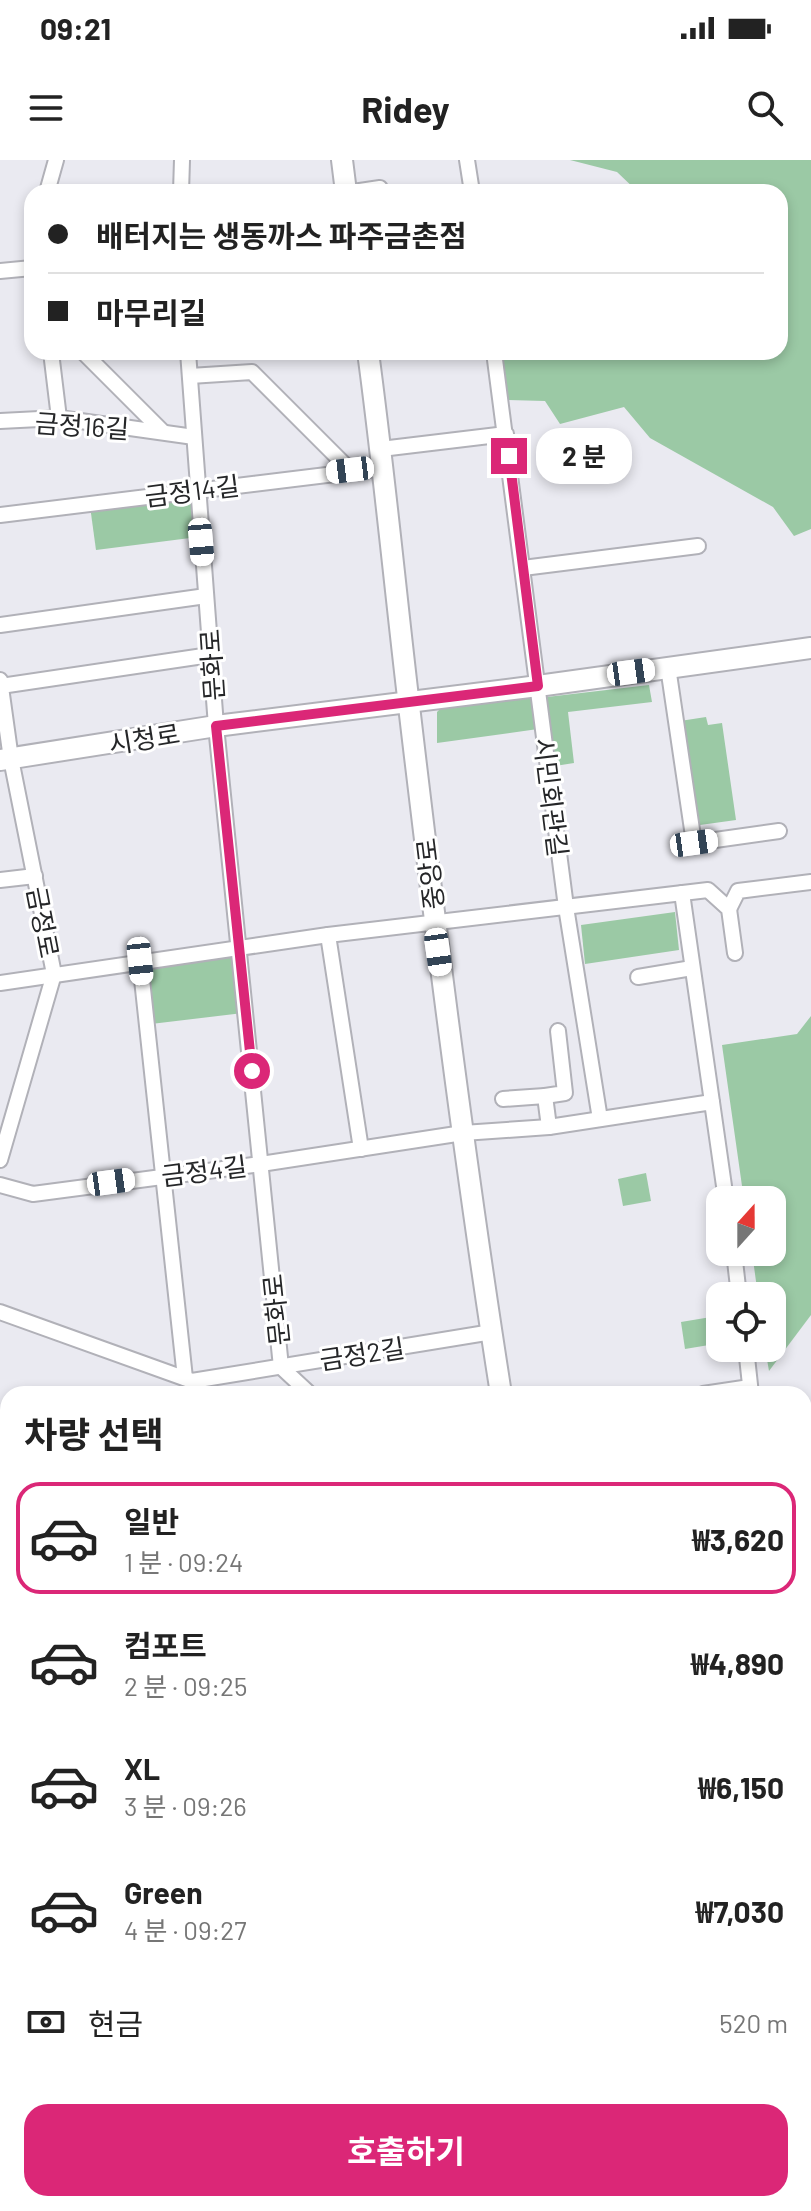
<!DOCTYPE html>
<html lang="ko">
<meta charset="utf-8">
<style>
body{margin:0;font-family:Barlow,"Noto Sans KR",sans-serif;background:#f6f6f6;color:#222;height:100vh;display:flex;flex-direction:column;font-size:30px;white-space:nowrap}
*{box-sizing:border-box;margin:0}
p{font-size:26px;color:#767676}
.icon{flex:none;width:44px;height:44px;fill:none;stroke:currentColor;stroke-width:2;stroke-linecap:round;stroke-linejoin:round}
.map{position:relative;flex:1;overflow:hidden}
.side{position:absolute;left:0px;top:1226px;width:812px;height:826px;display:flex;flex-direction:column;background:#fff;border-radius:24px 24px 0 0;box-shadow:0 4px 12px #0003}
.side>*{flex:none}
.hud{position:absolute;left:24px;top:24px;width:764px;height:176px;border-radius:24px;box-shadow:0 4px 12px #0003;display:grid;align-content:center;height:176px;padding:0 24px;background:#fff}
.needle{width:52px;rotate:21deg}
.tools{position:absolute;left:706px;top:1026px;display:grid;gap:16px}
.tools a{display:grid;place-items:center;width:80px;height:80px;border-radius:16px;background:#fff;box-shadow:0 4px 12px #0003;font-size:40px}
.end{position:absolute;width:36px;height:36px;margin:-18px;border:10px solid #db2777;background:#fff;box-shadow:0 0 0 4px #fff}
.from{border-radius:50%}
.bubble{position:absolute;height:56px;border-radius:24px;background:#fff;box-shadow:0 4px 12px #0003;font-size:26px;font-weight:700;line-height:56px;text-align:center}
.car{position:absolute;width:24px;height:48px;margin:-24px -12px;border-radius:10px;box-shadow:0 0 6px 2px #0007;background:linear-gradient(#fff 24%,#345 0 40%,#fff 0 76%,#345 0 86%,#fff 0)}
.hud b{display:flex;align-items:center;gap:28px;height:76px;font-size:30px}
.hud b+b{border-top:2px solid #e0e0e0}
.hud i{width:20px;height:20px;background:#222}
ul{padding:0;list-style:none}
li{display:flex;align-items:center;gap:24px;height:112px;margin:0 16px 12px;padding:0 8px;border:4px solid transparent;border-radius:24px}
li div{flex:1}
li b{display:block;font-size:30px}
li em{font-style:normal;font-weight:700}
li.selected{border-color:#db2777}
li>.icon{width:72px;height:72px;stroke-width:1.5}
h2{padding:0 24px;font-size:36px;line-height:96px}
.pay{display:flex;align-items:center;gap:20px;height:88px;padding:0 24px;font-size:30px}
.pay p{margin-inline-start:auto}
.primary-button{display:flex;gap:16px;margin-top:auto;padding:16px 24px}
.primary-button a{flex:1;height:92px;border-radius:24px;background:#db2777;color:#fff;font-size:32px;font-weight:700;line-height:92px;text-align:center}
.status{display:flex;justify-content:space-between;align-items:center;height:56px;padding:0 40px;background:#fff;direction:ltr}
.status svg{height:22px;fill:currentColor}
header{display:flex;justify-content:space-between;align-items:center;height:104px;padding:0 24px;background:#fff;font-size:36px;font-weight:700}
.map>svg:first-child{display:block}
.education{fill:#f4dad7}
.green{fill:#9bc9a5}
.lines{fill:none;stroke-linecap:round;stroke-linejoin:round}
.street-casing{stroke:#b1b1b8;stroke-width:18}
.secondary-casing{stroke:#b1b1b8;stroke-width:24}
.street{stroke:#fff;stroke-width:14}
.secondary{stroke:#fff;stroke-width:20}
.route{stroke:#db2777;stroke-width:10}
.labels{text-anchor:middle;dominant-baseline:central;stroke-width:6;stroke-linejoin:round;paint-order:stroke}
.street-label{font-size:26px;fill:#252628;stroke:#fff}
</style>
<div class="status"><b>09:21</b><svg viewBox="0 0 49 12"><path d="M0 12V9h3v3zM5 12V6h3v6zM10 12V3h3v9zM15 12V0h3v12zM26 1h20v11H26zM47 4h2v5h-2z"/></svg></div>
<header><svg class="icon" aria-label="menu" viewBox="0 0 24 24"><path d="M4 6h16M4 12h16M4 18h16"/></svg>Ridey<svg class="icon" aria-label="search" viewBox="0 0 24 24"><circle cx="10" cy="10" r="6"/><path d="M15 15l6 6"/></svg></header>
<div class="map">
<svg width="811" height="2051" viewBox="0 0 811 2051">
<rect width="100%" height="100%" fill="#eaeaf1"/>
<!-- education -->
<polygon class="education" points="0,2006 8,2009 8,2044 60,2044 57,2051 0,2051"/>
<!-- green -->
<g class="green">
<polygon points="570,0 811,0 811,369 794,376 773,347 650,278 624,247 560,264 545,241 508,240 502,192 780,192 780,32 638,32 617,12"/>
<polygon points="192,332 198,377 96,390 90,346"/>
<polygon points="649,525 652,542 568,552 574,603 555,606 547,537"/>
<polygon points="534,538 538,569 437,583 437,552 442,547"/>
<polygon points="706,557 708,565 722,563 736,660 700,665 694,659 680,561"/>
<polygon points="675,752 679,790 585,804 581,765"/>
<polygon points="236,793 243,853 151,864 144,804"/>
<polygon points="811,856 811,1155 769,1211 765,1188 772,1188 772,1136 758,1136 752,1092 772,1092 772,1040 744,1040 722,885 797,874"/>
<polygon points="646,1013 651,1041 623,1046 618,1019"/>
<polygon points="711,1157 715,1184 685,1189 681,1162"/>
</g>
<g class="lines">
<!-- street casing -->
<g class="street-casing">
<g id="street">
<polyline points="467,0 472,32"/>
<polyline points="47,32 56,0"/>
<polyline points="181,32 182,0"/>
<polyline points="353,32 380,28"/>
<polyline points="0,111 32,108"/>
<polyline points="51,192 59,258"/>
<polyline points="83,192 163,272"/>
<polyline points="188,192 216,566 281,1207 310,1234"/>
<polyline points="494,192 566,747 600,959"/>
<polyline points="190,216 252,212 350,310"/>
<polyline points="0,261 59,258 194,277"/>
<polyline points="381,289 506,274"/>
<polyline points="0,355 384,308"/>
<polyline points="523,408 698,386"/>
<polyline points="0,465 206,436"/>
<polyline points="668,507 694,683 779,671"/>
<polyline points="0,520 11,599 54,814 0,1000"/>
<polyline points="1,526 210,495"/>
<polyline points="0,720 35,716"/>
<polyline points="682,733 712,942"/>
<polyline points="729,749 738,731 811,722"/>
<polyline points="328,775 361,989"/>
<polyline points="140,801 185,1218"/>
<polyline points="638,817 692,808"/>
<polyline points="0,823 328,775 708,730 729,749 735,793"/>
<polyline points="545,936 565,933 558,871"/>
<polyline points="503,939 545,936 549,967"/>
<polyline points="0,1025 33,1034 261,1004 463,973 549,967 712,942 726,1040"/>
<polyline points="734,1092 739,1136"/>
<polyline points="0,1152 192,1221 492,1172"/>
<polyline points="746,1188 751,1234"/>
<polyline points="703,1234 750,1227"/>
<polyline points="0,1264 8,1267"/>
<polyline points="804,1330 811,1320"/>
<polyline points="804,1483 811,1476"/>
<polyline points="804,1543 811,1551"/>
<polyline points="0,1753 8,1756"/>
<polyline points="0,1797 8,1800"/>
<polyline points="0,1879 8,1859"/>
<polyline points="0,1953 8,1956"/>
<polyline points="70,2051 73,2044"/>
<polyline points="260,2051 262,2044"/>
<polyline points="316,2051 323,2044"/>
</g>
</g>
<!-- secondary casing -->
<g class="secondary-casing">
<g id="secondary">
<polyline points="342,0 346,32"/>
<path d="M368 192C384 310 395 428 409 546 436 776 465 1005 501 1234"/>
<polyline points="0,600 216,566 538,526 811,488"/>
<polyline points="0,1526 7,1506"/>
<polyline points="0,1564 8,1542"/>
<polyline points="804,1722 811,1728"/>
<polyline points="804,1787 811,1782"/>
<polyline points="804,1814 811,1814"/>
</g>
</g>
<!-- street -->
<use href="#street" class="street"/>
<!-- secondary -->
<use href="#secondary" class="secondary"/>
</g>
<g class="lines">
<!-- route -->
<polyline class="route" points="252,911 216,566 538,526 509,296"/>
</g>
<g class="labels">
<!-- street labels -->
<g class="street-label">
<text transform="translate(82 265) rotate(4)">금정16길</text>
<text transform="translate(192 330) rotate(-7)">금정14길</text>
<text transform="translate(211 505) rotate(-94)">문화로</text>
<text transform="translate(144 578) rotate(-9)">시청로</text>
<text transform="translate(552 637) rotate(83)">시민회관길</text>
<text transform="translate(429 714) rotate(-97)">중앙로</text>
<text transform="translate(44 762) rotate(79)">금정로</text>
<text transform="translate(204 1010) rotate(-7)">금정4길</text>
<text transform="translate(275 1150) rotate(-96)">문화로</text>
<text transform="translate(362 1193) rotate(-9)">금정2길</text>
</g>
</g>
</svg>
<div class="tools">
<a><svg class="needle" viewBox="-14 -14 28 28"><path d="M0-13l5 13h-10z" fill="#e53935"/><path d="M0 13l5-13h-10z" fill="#767676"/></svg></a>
<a><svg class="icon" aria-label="locate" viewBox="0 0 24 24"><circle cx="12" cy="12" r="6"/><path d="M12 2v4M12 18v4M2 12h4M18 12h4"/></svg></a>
</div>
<i class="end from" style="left:252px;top:911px"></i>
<i class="end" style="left:509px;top:296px"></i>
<div class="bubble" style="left:536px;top:268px;width:96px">2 분</div>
<i class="car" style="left:350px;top:310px;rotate:263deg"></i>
<i class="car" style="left:201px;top:382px;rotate:175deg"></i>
<i class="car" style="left:631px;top:512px;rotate:82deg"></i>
<i class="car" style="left:694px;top:683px;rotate:82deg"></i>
<i class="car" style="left:438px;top:792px;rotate:172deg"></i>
<i class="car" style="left:140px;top:801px;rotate:174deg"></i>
<i class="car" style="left:111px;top:1022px;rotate:82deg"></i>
<div class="hud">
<b><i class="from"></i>배터지는 생동까스 파주금촌점</b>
<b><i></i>마무리길</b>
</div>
<section class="side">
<h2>차량 선택</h2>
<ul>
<li class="selected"><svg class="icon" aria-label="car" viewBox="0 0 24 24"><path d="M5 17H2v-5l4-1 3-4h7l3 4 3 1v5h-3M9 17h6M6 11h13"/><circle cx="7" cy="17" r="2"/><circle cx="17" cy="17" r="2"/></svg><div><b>일반</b><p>1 분 · 09:24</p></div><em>₩3,620</em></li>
<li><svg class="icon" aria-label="car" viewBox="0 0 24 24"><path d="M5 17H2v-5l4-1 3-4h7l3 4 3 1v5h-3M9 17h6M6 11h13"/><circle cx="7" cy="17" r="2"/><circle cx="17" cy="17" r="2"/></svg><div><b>컴포트</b><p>2 분 · 09:25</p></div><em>₩4,890</em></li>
<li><svg class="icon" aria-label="car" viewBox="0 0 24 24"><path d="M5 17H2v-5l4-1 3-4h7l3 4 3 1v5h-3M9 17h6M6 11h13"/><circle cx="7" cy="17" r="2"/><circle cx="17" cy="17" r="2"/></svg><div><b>XL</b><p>3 분 · 09:26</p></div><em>₩6,150</em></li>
<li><svg class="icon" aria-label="car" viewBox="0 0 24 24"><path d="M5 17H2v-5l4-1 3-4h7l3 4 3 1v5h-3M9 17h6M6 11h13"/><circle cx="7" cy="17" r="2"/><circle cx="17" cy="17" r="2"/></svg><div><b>Green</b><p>4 분 · 09:27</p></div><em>₩7,030</em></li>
</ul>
<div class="pay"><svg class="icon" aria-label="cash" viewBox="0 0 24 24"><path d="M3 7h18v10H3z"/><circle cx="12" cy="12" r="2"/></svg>현금<p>520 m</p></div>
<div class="primary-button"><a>호출하기</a></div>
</section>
</div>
